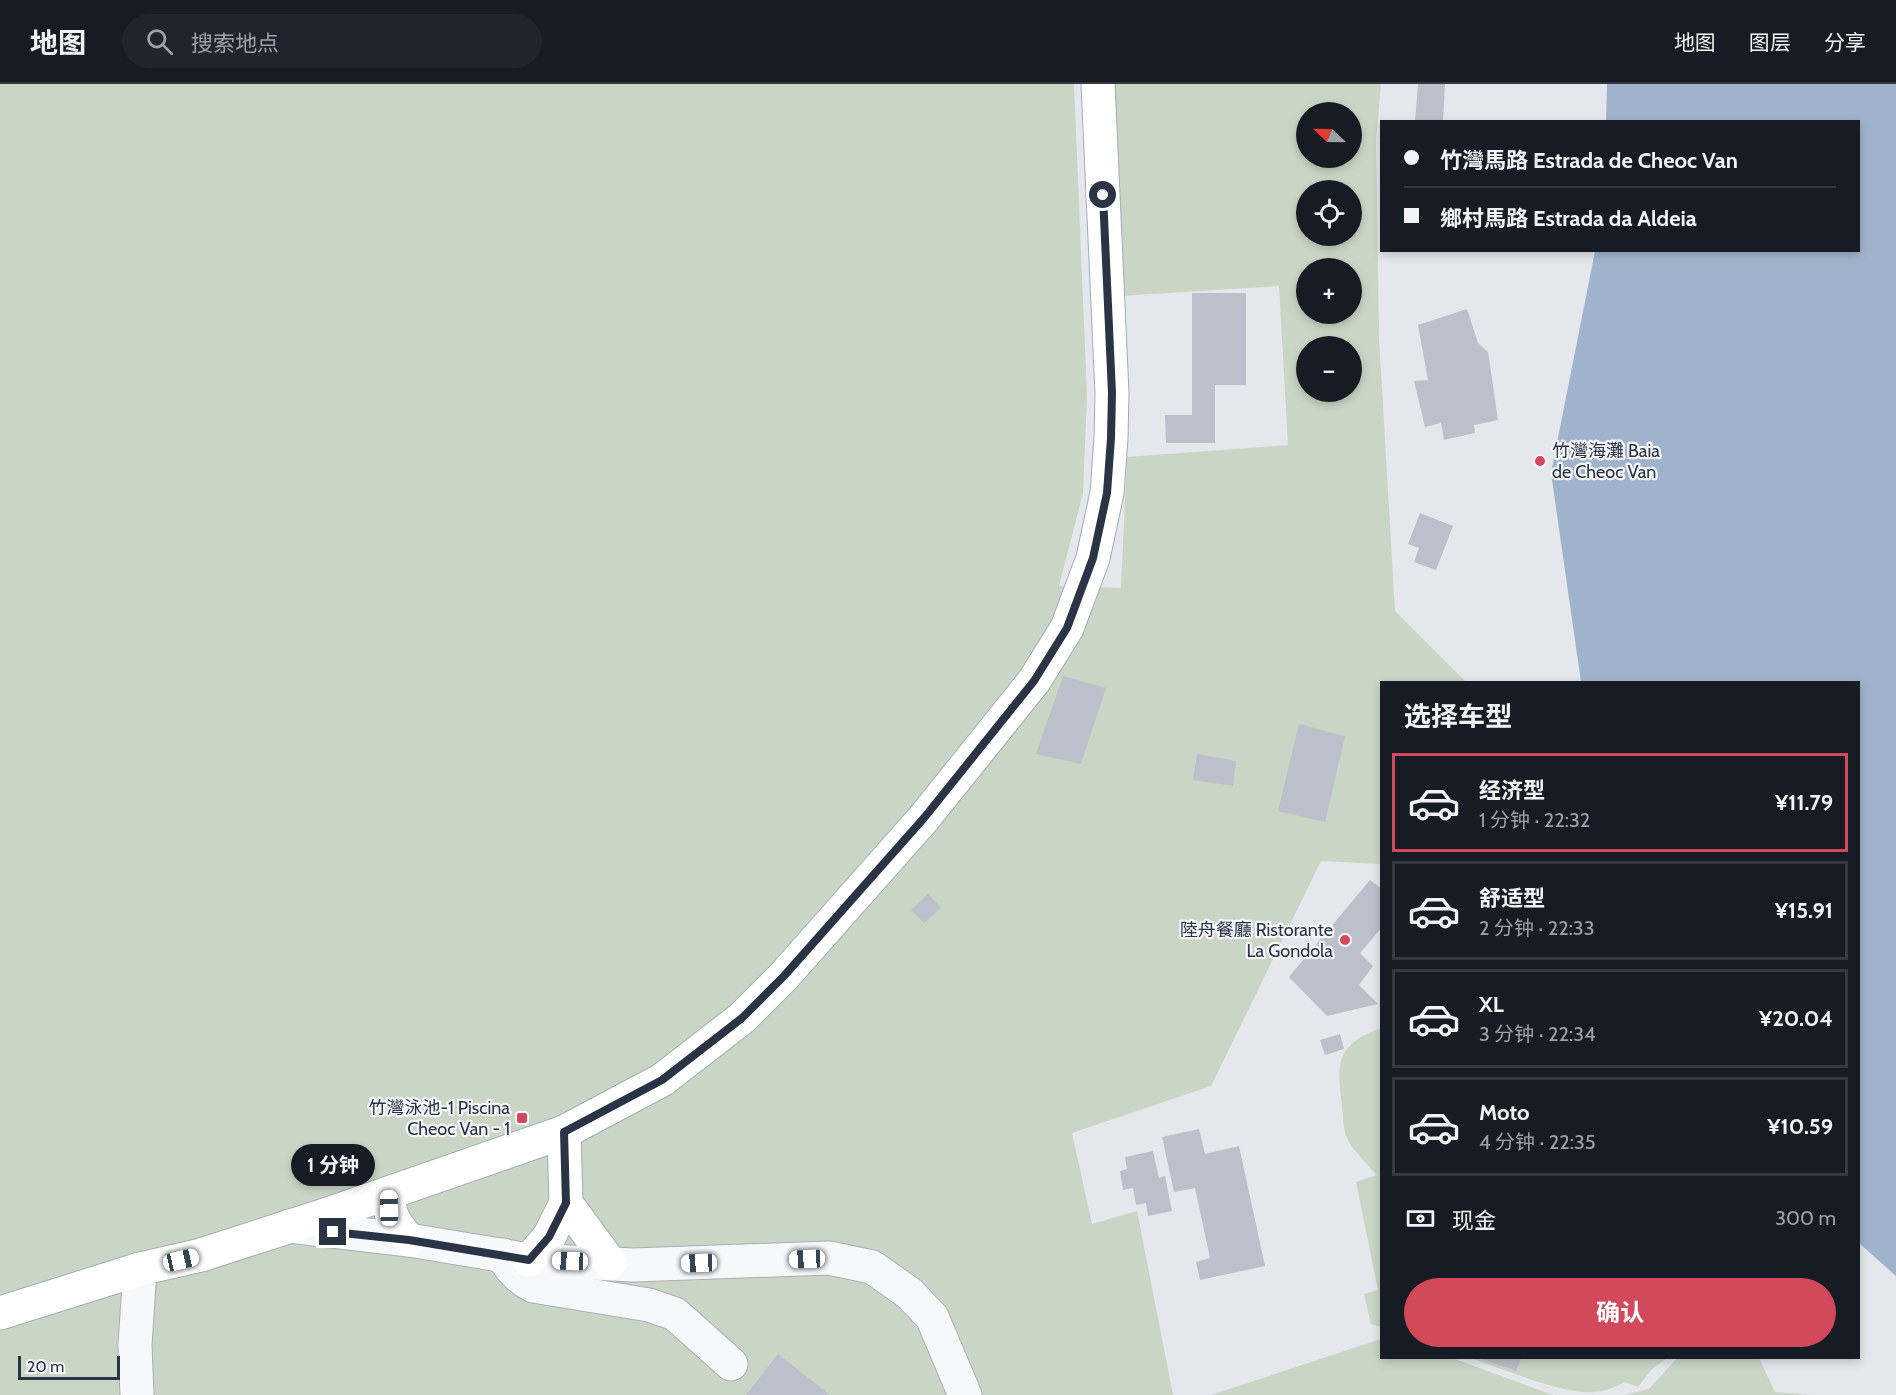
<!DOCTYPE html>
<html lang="zh">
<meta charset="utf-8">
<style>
body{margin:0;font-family:Cabin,"Noto Sans SC",sans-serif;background:#20242c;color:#f1f3f6;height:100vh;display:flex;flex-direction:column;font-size:22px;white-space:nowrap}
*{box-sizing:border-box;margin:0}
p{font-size:20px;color:#9ea1a6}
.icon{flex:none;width:33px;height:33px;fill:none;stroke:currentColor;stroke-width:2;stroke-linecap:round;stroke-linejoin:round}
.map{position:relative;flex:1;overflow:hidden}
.details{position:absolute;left:1380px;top:597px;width:480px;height:678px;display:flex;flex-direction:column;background:#171b24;border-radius:0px;box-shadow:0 3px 9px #0003}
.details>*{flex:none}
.banner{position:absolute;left:1380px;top:36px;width:480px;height:132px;border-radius:0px;box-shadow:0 3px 9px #0003;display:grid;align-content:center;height:132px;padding:0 24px;background:#171b24}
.needle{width:39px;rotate:292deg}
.controls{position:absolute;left:1296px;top:18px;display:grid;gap:12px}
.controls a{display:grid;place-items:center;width:66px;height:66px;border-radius:50%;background:#171b24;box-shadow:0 3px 9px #0003;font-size:30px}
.scale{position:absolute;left:18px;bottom:15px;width:102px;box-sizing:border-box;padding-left:6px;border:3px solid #2b3445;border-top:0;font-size:16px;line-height:21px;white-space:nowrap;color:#2b3445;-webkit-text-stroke:4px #f4f6f9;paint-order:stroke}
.end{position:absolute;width:27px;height:27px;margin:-14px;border:8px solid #2b3445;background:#fff;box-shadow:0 0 0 3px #fff}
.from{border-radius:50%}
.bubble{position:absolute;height:42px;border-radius:21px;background:#171b24;box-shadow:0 3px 9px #0003;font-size:20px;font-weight:700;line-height:42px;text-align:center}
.car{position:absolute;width:18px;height:36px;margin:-18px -9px;border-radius:8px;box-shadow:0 0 4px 2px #0007;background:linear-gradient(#fff 24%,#345 0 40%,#fff 0 76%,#345 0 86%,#fff 0)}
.banner b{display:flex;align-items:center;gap:21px;height:57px;font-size:22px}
.banner b+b{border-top:2px solid #363941}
.banner i{width:15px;height:15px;background:#f1f3f6}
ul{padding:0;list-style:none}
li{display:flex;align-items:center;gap:18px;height:99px;margin:0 12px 9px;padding:0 12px;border:3px solid #363941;border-radius:0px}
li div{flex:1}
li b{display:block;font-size:22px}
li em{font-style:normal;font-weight:700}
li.on{border-color:#d1495b}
li>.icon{width:54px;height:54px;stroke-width:1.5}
h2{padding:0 24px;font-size:27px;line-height:72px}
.pay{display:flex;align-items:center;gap:15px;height:66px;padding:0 24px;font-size:22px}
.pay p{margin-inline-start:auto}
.primary-button{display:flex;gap:12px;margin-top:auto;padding:12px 24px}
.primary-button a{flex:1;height:69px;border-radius:36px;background:#d1495b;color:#fff;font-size:24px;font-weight:700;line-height:69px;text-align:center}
header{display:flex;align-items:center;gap:36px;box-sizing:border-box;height:84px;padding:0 30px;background:#171b24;border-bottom:2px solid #363941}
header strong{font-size:28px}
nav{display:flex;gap:33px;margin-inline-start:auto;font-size:21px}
.search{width:420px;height:54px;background:#20242c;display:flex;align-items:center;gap:15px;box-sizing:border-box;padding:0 21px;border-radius:33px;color:#9ea1a6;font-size:22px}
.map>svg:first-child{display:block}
.green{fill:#c9d6c5;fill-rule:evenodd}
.water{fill:#9fb4cc}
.building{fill:#bbc0ca}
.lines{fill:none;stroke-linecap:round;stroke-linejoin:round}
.minor-casing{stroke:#a9aeb7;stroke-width:35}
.major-casing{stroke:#a3abb8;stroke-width:35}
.minor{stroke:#f7f8fa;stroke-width:33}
.major{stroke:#fff;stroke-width:33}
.route{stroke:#2b3445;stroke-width:8}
.poi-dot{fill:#d1495b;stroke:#f4f6f9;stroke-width:2}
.labels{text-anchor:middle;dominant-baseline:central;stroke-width:4.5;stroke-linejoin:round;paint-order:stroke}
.poi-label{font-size:18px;fill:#2b3445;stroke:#f4f6f9;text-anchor:end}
</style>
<header>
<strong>地图</strong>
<div class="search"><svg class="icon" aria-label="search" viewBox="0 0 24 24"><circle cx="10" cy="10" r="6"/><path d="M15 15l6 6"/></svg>搜索地点</div>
<nav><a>地图</a><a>图层</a><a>分享</a></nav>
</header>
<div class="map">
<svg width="1896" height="1311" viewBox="0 0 1896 1311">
<rect width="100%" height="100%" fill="#e4e7ec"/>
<!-- green -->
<g class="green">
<path d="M0 0H1074L1087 311 1083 409 1059 502 1121 504 1127 373 1288 361 1279 202 1120 212 1109 0H1381L1376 56 1379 254 1395 527 1466 598H1382L1381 780 1321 777 1211 1002 1072 1049 1092 1140 1137 1127 1173 1311H0ZM1306 28H1352V74H1306ZM1306 106H1352V152H1306ZM1306 184H1352V230H1306ZM1306 262H1352V308H1306Z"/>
<path d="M1381 944V1243L1371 1240 1364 1210 1378 1206 1356 1098 1377 1091C1369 1082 1351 1064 1347 1054 1343 1044 1343 1032 1342 1021 1336 977 1337 961 1381 944Z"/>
<polygon points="1381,1255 1382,1274 1452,1274 1553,1311 1211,1311"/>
<path d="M1470 1274H1667L1651 1286 1638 1303 1625 1298C1615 1303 1606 1307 1595 1308 1563 1311 1501 1284 1470 1274Z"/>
<polygon points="1677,1274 1759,1274 1775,1308 1810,1311 1625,1311 1649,1305"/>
</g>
<!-- water -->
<polygon class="water" points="1607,0 1896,0 1896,1192 1859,1159 1858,598 1581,598 1551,389 1595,167 1858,166 1858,38 1606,37"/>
<!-- building -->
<g class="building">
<polygon points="1418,0 1445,0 1443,38 1415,38"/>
<polygon points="1192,209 1246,209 1246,301 1215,301 1215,359 1166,359 1165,331 1192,331"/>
<polygon points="1467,225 1478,259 1488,268 1498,336 1474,341 1475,349 1444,356 1441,339 1425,343 1414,297 1428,296 1418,241"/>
<polygon points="1420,429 1453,442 1436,486 1414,478 1419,464 1408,460"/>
<polygon points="1063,592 1106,604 1081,680 1036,670"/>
<polygon points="1299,640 1345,652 1325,738 1278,727"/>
<polygon points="1197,670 1236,677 1233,702 1193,696"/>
<polygon points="1370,796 1382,805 1382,843 1360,869 1373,882 1359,901 1378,920 1327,932 1289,893"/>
<polygon points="928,810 941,824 924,839 911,826"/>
<polygon points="1340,950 1344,965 1325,971 1320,956"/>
<polygon points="1199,1045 1205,1070 1239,1062 1265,1182 1200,1196 1196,1178 1210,1174 1195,1104 1174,1108 1162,1053"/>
<polygon points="1153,1067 1159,1094 1165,1092 1172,1127 1148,1132 1146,1119 1136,1121 1133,1104 1123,1106 1120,1087 1127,1085 1125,1073"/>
<polygon points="778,1270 830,1311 746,1311"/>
<polygon points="1479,1274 1521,1274 1516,1287"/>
</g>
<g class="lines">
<!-- minor casing -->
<g class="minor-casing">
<g id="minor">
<polyline points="289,1142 409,1156 529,1176 633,1181 829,1174 872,1183 909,1209 932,1233 965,1311"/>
<path d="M503 1171C510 1186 519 1194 533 1202L649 1221 675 1230 731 1280"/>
<polyline points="137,1311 135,1261 140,1185"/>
</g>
</g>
<!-- major casing -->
<g class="major-casing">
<g id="major">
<polyline points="564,1048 566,1119 610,1179"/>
<path d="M388 1109C389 1132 394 1139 409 1156"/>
<polyline points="529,1176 549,1153 566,1119"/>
<polyline points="0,1229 140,1185 201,1171 322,1132 564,1048 662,996 742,934 784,892 924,734 1034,597 1067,544 1093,474 1107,409 1111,354 1112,309 1098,0"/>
</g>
</g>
<!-- minor -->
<use href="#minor" class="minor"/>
<!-- major -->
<use href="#major" class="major"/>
</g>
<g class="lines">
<!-- route -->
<polyline class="route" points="333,1148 409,1156 529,1176 549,1153 566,1119 564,1048 662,996 742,934 784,892 924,734 1034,597 1067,544 1093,474 1107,409 1111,354 1112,309 1103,111"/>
</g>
<!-- markers -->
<g class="poi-dot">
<circle cx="1540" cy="377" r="6"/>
<circle cx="1345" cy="856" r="6"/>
<rect x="516" y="1028" width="12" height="12" rx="3"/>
</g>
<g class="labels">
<!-- poi labels -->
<g class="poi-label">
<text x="1552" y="367" text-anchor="start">竹灣海灘 Baia<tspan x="1552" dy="21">de Cheoc Van</tspan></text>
<text x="1333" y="846">陸舟餐廳 Ristorante<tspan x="1333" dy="21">La Gondola</tspan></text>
<text x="510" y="1024">竹灣泳池-1 Piscina<tspan x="510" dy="21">Cheoc Van - 1</tspan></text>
</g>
</g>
</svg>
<div class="controls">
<a><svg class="needle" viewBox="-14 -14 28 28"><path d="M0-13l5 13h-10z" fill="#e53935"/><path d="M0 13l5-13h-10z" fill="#9ea1a6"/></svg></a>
<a><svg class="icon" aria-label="locate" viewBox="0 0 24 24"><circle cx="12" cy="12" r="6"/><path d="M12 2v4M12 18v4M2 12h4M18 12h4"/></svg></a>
<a>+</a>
<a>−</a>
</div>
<div class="scale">20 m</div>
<i class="end from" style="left:1103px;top:111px"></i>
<i class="end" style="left:333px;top:1148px"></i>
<div class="bubble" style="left:291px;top:1060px;width:84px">1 分钟</div>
<i class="car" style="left:389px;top:1124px;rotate:359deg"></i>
<i class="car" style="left:807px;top:1175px;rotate:268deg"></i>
<i class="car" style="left:181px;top:1176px;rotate:77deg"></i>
<i class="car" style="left:570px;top:1177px;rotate:272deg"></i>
<i class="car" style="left:699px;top:1179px;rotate:268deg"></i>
<div class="banner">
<b><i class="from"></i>竹灣馬路 Estrada de Cheoc Van</b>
<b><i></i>鄉村馬路 Estrada da Aldeia</b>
</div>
<section class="details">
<h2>选择车型</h2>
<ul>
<li class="on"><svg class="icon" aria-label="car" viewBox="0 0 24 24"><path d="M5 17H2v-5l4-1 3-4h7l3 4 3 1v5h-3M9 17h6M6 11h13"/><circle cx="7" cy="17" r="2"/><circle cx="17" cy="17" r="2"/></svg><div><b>经济型</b><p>1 分钟 · 22:32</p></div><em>¥11.79</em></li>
<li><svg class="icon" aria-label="car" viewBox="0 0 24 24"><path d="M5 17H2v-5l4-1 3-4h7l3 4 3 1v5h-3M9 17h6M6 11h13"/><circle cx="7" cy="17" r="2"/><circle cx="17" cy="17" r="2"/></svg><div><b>舒适型</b><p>2 分钟 · 22:33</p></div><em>¥15.91</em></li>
<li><svg class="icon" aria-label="car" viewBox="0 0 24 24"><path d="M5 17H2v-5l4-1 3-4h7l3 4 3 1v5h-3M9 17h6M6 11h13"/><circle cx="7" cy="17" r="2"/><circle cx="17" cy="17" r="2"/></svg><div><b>XL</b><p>3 分钟 · 22:34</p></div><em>¥20.04</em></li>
<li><svg class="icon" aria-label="car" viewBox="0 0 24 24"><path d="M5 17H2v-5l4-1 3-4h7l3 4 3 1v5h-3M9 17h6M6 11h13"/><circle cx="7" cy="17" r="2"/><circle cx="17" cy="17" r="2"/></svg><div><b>Moto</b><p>4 分钟 · 22:35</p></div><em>¥10.59</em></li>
</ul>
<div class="pay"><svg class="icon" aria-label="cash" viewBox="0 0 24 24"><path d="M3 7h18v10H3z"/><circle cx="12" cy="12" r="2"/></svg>现金<p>300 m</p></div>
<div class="primary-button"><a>确认</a></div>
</section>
</div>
